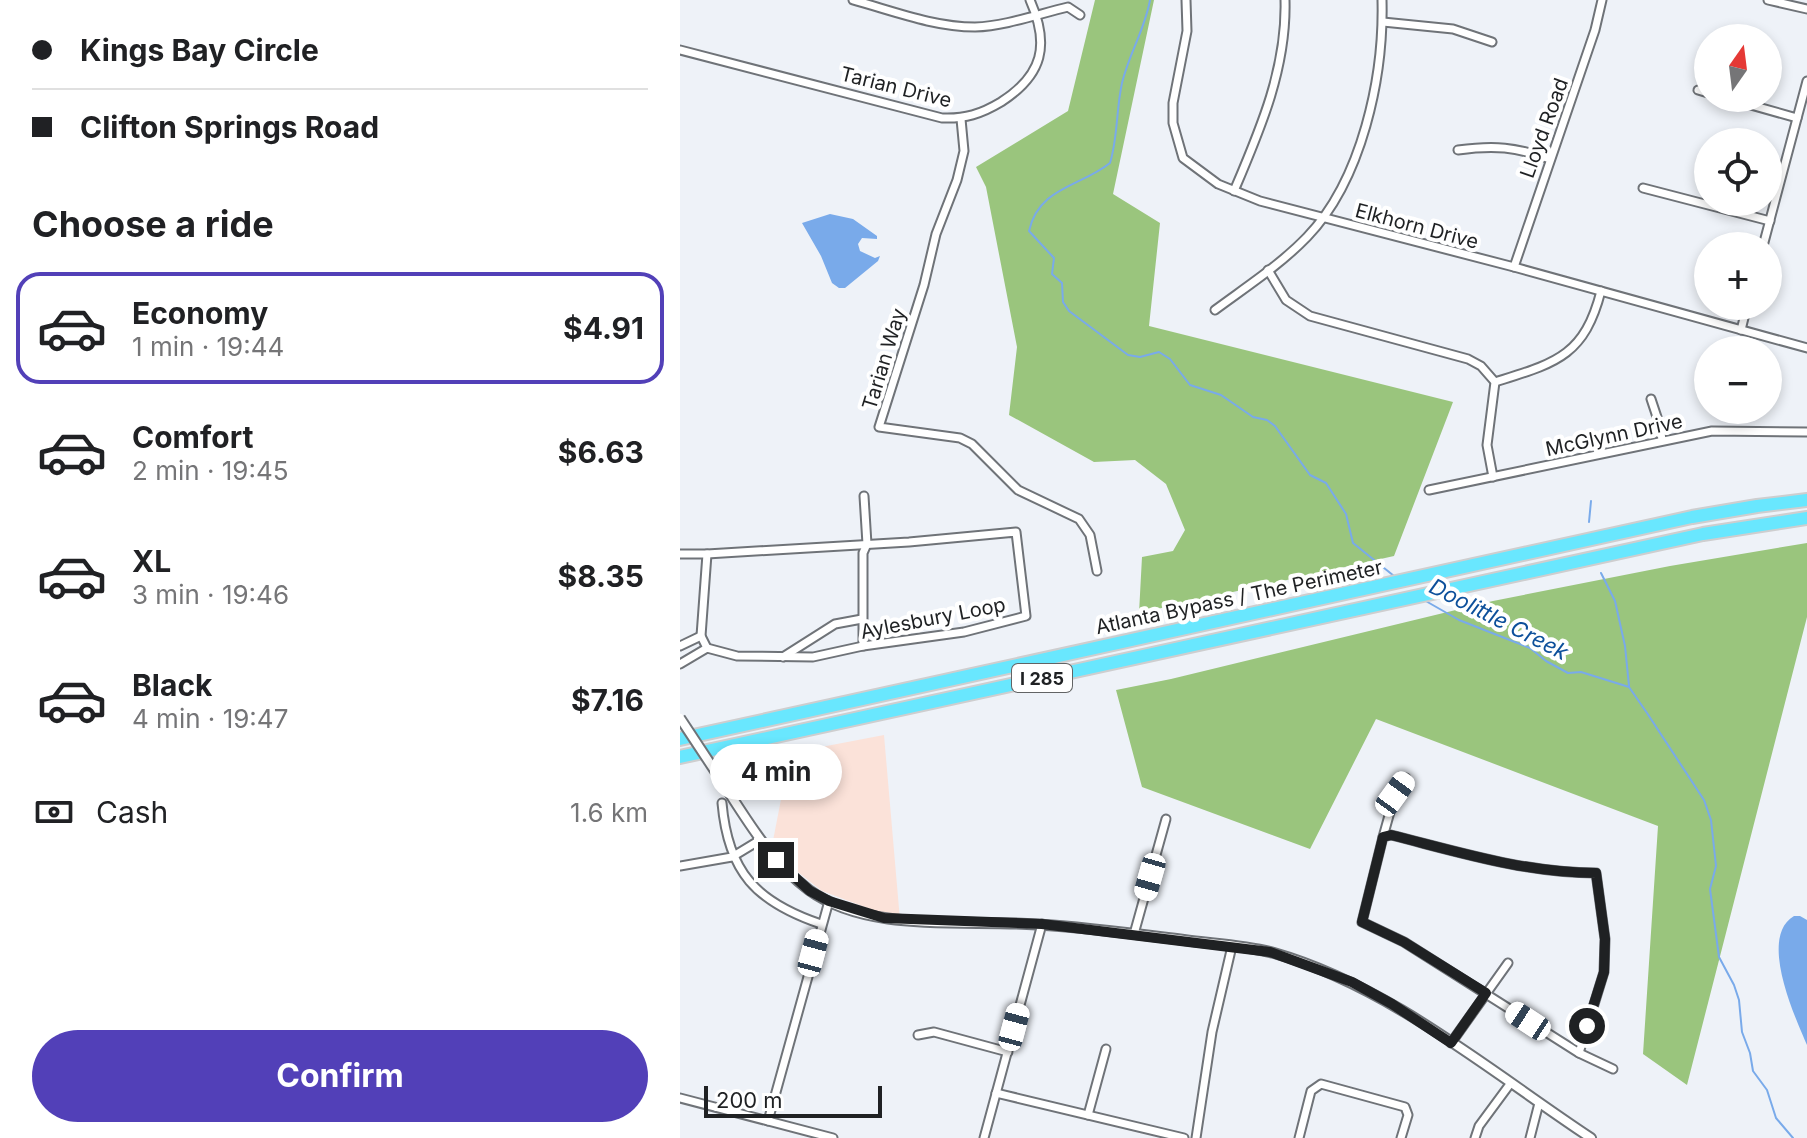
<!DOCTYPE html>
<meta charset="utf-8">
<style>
body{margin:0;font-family:Inter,sans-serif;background:#f2f2f2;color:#202124;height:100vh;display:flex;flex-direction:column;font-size:30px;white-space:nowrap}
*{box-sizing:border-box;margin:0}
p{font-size:26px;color:#757577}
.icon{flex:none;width:44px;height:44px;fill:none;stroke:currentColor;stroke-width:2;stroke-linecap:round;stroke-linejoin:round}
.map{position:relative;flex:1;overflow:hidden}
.details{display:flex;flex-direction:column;background:#fff;width:680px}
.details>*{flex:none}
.banner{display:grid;align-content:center;height:176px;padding:0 32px;background:#fff}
.needle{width:52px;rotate:14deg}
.fabs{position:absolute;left:1014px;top:24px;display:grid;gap:16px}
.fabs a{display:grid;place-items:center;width:88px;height:88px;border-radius:50%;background:#fff;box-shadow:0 4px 12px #0003;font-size:40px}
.scale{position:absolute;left:24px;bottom:20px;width:178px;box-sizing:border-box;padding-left:8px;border:4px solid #1f2123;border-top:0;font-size:22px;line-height:28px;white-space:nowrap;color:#1f2123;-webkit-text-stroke:6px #fff;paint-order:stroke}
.end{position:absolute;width:36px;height:36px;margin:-18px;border:10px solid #1f2123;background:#fff;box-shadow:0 0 0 4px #fff}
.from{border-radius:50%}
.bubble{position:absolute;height:56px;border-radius:28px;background:#fff;box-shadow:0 4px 12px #0003;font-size:26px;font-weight:700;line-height:56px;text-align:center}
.car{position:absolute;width:24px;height:48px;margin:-24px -12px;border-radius:10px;box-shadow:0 0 6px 2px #0007;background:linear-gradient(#fff 24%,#345 0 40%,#fff 0 76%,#345 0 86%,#fff 0)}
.banner b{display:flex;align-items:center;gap:28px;height:76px;font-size:30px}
.banner b+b{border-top:2px solid #e0e0e0}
.banner i{width:20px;height:20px;background:#202124}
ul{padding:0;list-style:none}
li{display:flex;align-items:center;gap:24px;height:112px;margin:0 16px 12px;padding:0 16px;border:4px solid transparent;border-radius:24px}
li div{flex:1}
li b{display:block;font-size:30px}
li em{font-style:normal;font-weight:700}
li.selected{border-color:#5240b8}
li>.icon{width:72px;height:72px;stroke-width:1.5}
h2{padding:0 32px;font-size:36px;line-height:96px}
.pay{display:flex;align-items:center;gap:20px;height:88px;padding:0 32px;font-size:30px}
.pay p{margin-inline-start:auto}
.button{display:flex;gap:16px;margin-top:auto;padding:16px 32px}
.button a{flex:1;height:92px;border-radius:48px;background:#5240b8;color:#fff;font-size:32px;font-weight:700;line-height:92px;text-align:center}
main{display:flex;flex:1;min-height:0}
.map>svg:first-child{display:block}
.commercial{fill:#fbe2d9}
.forest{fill:#9ac57d}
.water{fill:#79aaea}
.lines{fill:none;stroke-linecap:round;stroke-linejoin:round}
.stream{stroke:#79aaea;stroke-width:2}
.minor-casing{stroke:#6f7378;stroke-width:11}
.tertiary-casing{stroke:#6f7378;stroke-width:12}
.motorway-casing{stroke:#cececf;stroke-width:16}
.minor{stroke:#fff;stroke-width:7}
.tertiary{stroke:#fff;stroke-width:8}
.motorway{stroke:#69e7fe;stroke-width:12}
.tertiary-bridge-casing{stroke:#6f7378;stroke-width:12;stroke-linecap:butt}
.tertiary-bridge{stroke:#fff;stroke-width:8}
.route{stroke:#1f2123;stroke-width:10}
.labels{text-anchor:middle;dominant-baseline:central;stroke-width:8;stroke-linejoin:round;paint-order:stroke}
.shield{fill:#fff;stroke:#626465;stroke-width:2}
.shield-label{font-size:18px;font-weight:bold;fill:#1f2123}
.street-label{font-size:20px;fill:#1f2123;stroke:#fff}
.water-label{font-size:22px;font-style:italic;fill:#0d509b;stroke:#fff}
</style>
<main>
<section class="details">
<div class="banner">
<b><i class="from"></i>Kings Bay Circle</b>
<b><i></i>Clifton Springs Road</b>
</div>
<h2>Choose a ride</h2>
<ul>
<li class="selected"><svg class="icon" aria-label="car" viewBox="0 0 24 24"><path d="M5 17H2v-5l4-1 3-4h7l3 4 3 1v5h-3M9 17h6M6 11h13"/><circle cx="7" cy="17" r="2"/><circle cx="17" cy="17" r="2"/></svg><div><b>Economy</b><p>1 min · 19:44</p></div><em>$4.91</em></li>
<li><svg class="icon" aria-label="car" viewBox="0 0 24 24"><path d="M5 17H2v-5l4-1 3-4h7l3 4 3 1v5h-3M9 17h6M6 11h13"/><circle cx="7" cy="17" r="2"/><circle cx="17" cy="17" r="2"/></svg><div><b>Comfort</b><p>2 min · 19:45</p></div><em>$6.63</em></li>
<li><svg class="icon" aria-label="car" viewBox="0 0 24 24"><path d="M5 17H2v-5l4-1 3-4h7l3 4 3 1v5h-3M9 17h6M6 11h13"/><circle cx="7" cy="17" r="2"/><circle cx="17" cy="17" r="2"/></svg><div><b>XL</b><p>3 min · 19:46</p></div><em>$8.35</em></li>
<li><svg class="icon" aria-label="car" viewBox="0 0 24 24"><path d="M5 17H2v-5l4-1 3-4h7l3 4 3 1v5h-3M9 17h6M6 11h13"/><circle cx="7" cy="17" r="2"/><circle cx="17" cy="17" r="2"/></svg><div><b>Black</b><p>4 min · 19:47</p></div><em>$7.16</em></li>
</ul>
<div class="pay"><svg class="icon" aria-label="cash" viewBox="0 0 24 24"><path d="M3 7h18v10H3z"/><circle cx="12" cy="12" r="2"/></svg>Cash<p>1.6 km</p></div>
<div class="button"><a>Confirm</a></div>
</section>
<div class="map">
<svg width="1127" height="1138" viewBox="0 0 1127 1138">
<rect width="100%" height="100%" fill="#eef2f8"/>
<!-- commercial -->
<polygon class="commercial" points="204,735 220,920 142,891 91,851 110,753"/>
<!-- forest -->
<g class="forest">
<polygon points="415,0 474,0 433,194 480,223 469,326 773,402 714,556 459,613 462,557 493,551 505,530 486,484 455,460 414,462 329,415 337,347 306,187 296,167 388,111"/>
<polygon points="1127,543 1127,617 1007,1085 963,1054 978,826 696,719 630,849 462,787 436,690 491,679 813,601 990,566"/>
</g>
<!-- water -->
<g class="water">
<polygon points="150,214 173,219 197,236 197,239 182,238 178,244 180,251 195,258 200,256 198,261 165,288 159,288 152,283 141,256 122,223"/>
<path d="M1114 916H1120L1127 920V1045C1115 1017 1078 937 1114 916Z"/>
</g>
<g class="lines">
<!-- stream -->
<g class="stream">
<path d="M470 0C465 29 449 54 442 83 436 110 438 137 430 163 400 187 359 187 349 231L374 258 372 274 382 283 383 302 389 311 448 355 460 357 479 352 490 359 510 385 541 395 573 417 587 420 595 426 630 475 646 483 666 514 673 543 714 576"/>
<polyline points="909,522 911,501"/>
<polyline points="921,573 935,601 945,646 949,686"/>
<polyline points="744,600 779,620 850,648 866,661 888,673 901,672 949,687 967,713 1024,800 1031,820 1036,866 1030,889 1039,957 1054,985 1059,1000 1062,1032 1070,1053 1073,1071 1087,1090 1096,1118 1113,1138"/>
</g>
<!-- minor casing -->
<g class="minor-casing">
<g id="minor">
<path d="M173 0C213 11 254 27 295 27 326 26 358 14 388 7L400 15"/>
<polyline points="506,0 507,31 493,103 493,123 503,158 538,184 580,201 834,267 1127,348"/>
<polyline points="1088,0 1127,9"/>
<polyline points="703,22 773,29 812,42"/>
<path d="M0 50 262 118C285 119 301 114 321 102 363 75 370 45 350 0"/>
<polyline points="1018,90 1028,93"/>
<polyline points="1046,98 1117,118"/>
<polyline points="281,119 284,151 277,180 256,234 244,285 199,427 280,438 292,444 338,490 399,519 410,535 417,571"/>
<path d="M778 150C815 145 835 147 870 159"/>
<polyline points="963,188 1090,221"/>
<path d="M554 191C580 130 607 68 605 0"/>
<polyline points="1083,246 1127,81"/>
<polyline points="834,267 915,30 922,0"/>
<polyline points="588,270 606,300 630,316 788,359 801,366 815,382 807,445 813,477"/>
<path d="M535 310C566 287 600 265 627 237 682 180 704 77 702 0"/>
<polyline points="1061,330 1067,306"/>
<path d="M815 382C875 363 904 357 921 291"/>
<polyline points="971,399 980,426 982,440"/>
<polyline points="749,490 1032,431 1127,432"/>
<polyline points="0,554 27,554 229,542 336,532 346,616 284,632 183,646 133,657 57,656 27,648 0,664"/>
<polyline points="27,554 21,636 27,648"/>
<polyline points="0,646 21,636"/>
<polyline points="183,646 183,553 187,544 184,496"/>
<polyline points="103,657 155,624 182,619"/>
<path d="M42 803C48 872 76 902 141 924"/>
<path d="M711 835C779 852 846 873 916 873L925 939 924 972 899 1053 724 942 682 922 703 837Z"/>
<polyline points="703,837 715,794 726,778"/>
<polyline points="0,866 52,857 80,840"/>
<polyline points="454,934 486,819"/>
<polyline points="238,1035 254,1032 328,1052"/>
<polyline points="771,1043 828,963"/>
<polyline points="899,1053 933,1069"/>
<polyline points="316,1093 504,1138"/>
<polyline points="0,1098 153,1138"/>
<polyline points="408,1115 426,1049"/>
<polyline points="88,1121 149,901"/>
<polyline points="304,1138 362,924"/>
<polyline points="516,1138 532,1032 552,946"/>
<polyline points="619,1138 631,1091 641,1084 725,1107 728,1115 721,1138"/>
<polyline points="795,1138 799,1126 830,1084"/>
<polyline points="850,1138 859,1103"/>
</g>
</g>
<!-- tertiary casing -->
<g class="tertiary-casing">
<path id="tertiary" d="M39 777C65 817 90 861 129 890 187 932 279 920 347 924 400 926 452 934 504 940 533 944 565 945 594 953 710 986 811 1072 911 1138"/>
</g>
<!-- motorway casing -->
<g class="motorway-casing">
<g id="motorway">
<polyline points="0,739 1012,517 1077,506 1127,500"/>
<polyline points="0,757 1023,534 1127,518"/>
</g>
</g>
<!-- minor -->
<use href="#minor" class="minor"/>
<!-- tertiary -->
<use href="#tertiary" class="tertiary"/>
<!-- motorway -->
<use href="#motorway" class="motorway"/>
<!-- tertiary-bridge casing -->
<g class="tertiary-bridge-casing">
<polyline id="tertiary-bridge" points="0,718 39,777"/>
</g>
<!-- tertiary-bridge -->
<use href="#tertiary-bridge" class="tertiary-bridge"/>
</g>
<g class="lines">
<!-- route -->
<path class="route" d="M96 860 130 891 149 901 204 918 362 924 590 952 672 982 712 1004 771 1043 806 993 724 942 682 922 703 837 711 835C779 852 846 873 916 873L925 939 924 972 907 1026"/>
</g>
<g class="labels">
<!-- shield labels -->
<rect class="shield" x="332" y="664" width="60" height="28" rx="6"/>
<g class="shield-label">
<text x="362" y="678">I 285</text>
</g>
<!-- street labels -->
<g class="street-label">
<text transform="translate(216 87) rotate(14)">Tarian Drive</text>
<text transform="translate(864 128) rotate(-70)">Lloyd Road</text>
<text transform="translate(737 226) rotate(15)">Elkhorn Drive</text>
<text transform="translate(204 359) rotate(-73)">Tarian Way</text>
<text transform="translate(934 435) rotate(-12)">McGlynn Drive</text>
<text transform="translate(559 597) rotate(-12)">Atlanta Bypass / The Perimeter</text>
<text transform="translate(253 618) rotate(-11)">Aylesbury Loop</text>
</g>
<!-- water labels -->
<g class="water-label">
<text transform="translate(819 619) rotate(27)">Doolittle Creek</text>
</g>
</g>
</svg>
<div class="fabs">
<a><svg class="needle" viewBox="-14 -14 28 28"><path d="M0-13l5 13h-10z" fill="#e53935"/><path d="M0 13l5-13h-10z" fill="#757577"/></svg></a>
<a><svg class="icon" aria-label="locate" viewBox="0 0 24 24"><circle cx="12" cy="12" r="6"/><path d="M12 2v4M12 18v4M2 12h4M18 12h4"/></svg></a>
<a>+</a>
<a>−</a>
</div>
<div class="scale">200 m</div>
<i class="end from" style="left:907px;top:1026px"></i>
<i class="end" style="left:96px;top:860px"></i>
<div class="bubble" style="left:30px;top:744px;width:132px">4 min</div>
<i class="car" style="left:715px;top:794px;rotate:36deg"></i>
<i class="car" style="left:470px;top:877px;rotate:196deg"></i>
<i class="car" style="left:133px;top:953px;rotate:15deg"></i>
<i class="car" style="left:848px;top:1021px;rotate:303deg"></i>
<i class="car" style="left:334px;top:1027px;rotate:15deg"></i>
</div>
</main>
